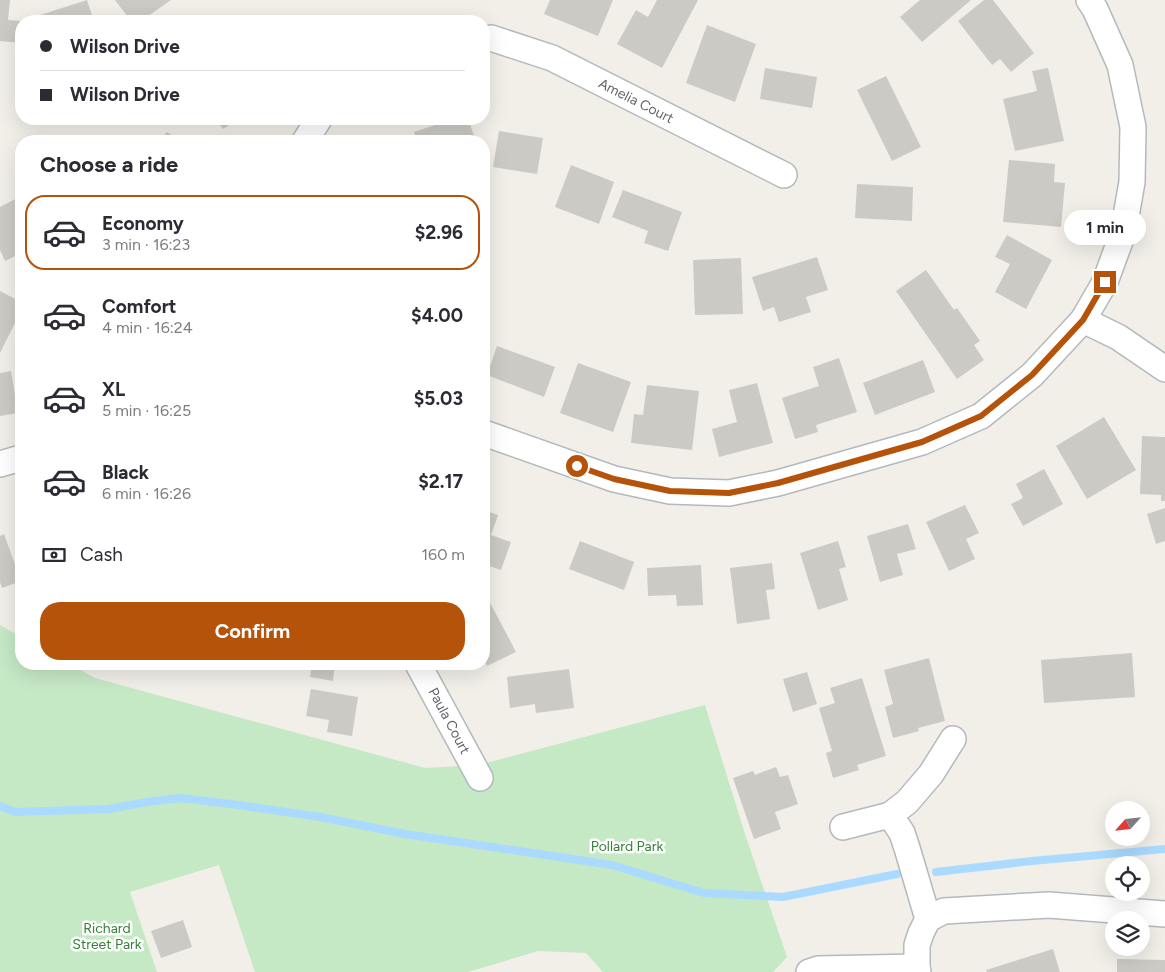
<!DOCTYPE html>
<meta charset="utf-8">
<style>
body{margin:0;font-family:Figtree,sans-serif;background:#f7f7f7;color:#2b2b33;height:100vh;display:flex;flex-direction:column;font-size:19px;white-space:nowrap}
*{box-sizing:border-box;margin:0}
p{font-size:16px;color:#7c7c81}
.icon{flex:none;width:28px;height:28px;fill:none;stroke:currentColor;stroke-width:2;stroke-linecap:round;stroke-linejoin:round}
.map{position:relative;flex:1;overflow:hidden}
.details{position:absolute;left:15px;top:135px;width:475px;height:535px;display:flex;flex-direction:column;background:#fff;border-radius:20px;box-shadow:0 5px 20px #0002}
.details>*{flex:none}
.guide{position:absolute;left:15px;top:15px;width:475px;height:110px;border-radius:20px;box-shadow:0 5px 20px #0002;display:grid;align-content:center;height:110px;padding:0 25px;background:#fff}
.needle{width:32px;rotate:243deg}
.tools{position:absolute;left:1105px;top:801px;display:grid;gap:10px}
.tools a{display:grid;place-items:center;width:45px;height:45px;border-radius:50%;background:#fff;box-shadow:0 5px 20px #0002;font-size:25px}
.end{position:absolute;width:22px;height:22px;margin:-11px;border:6px solid #b45309;background:#fff;box-shadow:0 0 0 2px #fff}
.from{border-radius:50%}
.bubble{position:absolute;height:35px;border-radius:18px;background:#fff;box-shadow:0 5px 20px #0002;font-size:16px;font-weight:700;line-height:35px;text-align:center}
.guide b{display:flex;align-items:center;gap:18px;height:48px;font-size:19px}
.guide b+b{border-top:1px solid #e1e1e2}
.guide i{width:12px;height:12px;background:#2b2b33}
ul{padding:0;list-style:none}
li{display:flex;align-items:center;gap:15px;height:75px;margin:0 10px 8px;padding:0 15px;border:2px solid transparent;border-radius:20px}
li div{flex:1}
li b{display:block;font-size:19px}
li em{font-style:normal;font-weight:700}
li.on{border-color:#b45309}
li>.icon{width:45px;height:45px;stroke-width:1.5}
h2{padding:0 25px;font-size:22px;line-height:60px}
.pay{display:flex;align-items:center;gap:12px;height:55px;padding:0 25px;font-size:19px}
.pay p{margin-inline-start:auto}
.button{display:flex;gap:10px;margin-top:auto;padding:10px 25px}
.button a{flex:1;height:58px;border-radius:20px;background:#b45309;color:#fff;font-size:20px;font-weight:700;line-height:58px;text-align:center}
.map>svg:first-child{display:block}
.green{fill:#c5e8c5}
.lines{fill:none;stroke-linecap:round;stroke-linejoin:round}
.stream{stroke:#aadaff;stroke-width:8}
.building{fill:#cccac5}
.minor-casing{stroke:#b5b8bc;stroke-width:28}
.minor{stroke:#fff;stroke-width:25}
.route{stroke:#b45309;stroke-width:6}
.labels{text-anchor:middle;dominant-baseline:central;stroke-width:5;stroke-linejoin:round;paint-order:stroke}
.street-label{font-size:14px;fill:#5f6368;stroke:#fff}
.park-label{font-size:14px;fill:#348238;stroke:#fff}
</style>
<div class="map">
<svg width="1165" height="972" viewBox="0 0 1165 972">
<rect width="100%" height="100%" fill="#f1efe8"/>
<!-- green -->
<polygon class="green" points="0,625 21,637 21,664 70,664 95,678 425,768 479,765 705,705 745,834 787,957 773,972 603,972 586,953 538,951 468,972 255,972 219,865 130,892 157,972 0,972"/>
<g class="lines">
<!-- stream -->
<g class="stream">
<polyline points="0,806 15,812 109,809 147,802 180,798 231,804 320,817 405,834 526,852 612,865 704,893 783,897 897,874"/>
<polyline points="936,872 1032,861 1165,849"/>
</g>
</g>
<!-- building -->
<g class="building">
<polygon points="0,0 10,0 8,20 21,21 20,43 0,41"/>
<polygon points="87,0 94,21 35,21 34,17"/>
<polygon points="115,0 171,0 141,21 131,21"/>
<polygon points="550,0 613,0 598,36 544,14"/>
<polygon points="657,0 698,0 662,68 617,44 636,10 648,17"/>
<polygon points="920,0 971,0 922,42 900,17"/>
<polygon points="984,0 993,0 1034,53 1011,72 1000,59 992,65 958,21"/>
<polygon points="707,25 756,44 735,102 686,83"/>
<polygon points="765,68 817,77 812,108 760,99"/>
<polygon points="1048,68 1064,141 1015,151 1003,99 1037,91 1032,71"/>
<polygon points="886,76 921,147 892,161 857,90"/>
<polygon points="216,119 239,119 223,129"/>
<polygon points="453,119 468,119 476,141 417,141 414,132"/>
<polygon points="499,131 543,138 537,174 493,167"/>
<polygon points="167,132 180,141 160,141"/>
<polygon points="1009,160 1055,164 1054,182 1065,183 1061,227 1003,222"/>
<polygon points="571,165 614,182 599,224 555,207"/>
<polygon points="857,184 913,187 912,221 855,218"/>
<polygon points="623,190 682,212 668,251 644,243 648,231 612,217"/>
<polygon points="21,196 21,253 5,261 0,250 0,207"/>
<polygon points="1007,235 1052,260 1026,309 995,292 1010,264 995,257"/>
<polygon points="817,257 828,290 806,297 811,312 779,322 774,307 763,311 752,277"/>
<polygon points="741,258 743,314 695,315 693,260"/>
<polygon points="926,270 954,310 957,308 980,341 974,345 984,360 957,379 896,291"/>
<polygon points="0,291 21,302 21,311 0,353"/>
<polygon points="497,346 555,367 544,397 487,375"/>
<polygon points="839,358 857,412 816,425 818,432 795,439 782,398 819,386 813,367"/>
<polygon points="923,360 935,392 875,415 863,383"/>
<polygon points="578,363 631,382 613,432 560,413"/>
<polygon points="11,371 18,413 0,416 0,373"/>
<polygon points="757,383 773,443 719,457 712,429 737,422 729,390"/>
<polygon points="647,385 699,391 692,450 631,443 634,414 643,415"/>
<polygon points="1104,417 1136,470 1087,499 1056,446"/>
<polygon points="1142,436 1165,437 1165,501 1161,501 1161,495 1140,494"/>
<polygon points="1044,469 1063,504 1023,526 1011,504 1023,498 1016,484"/>
<polygon points="965,505 979,533 966,539 975,559 949,571 926,522"/>
<polygon points="1165,508 1165,541 1156,544 1147,514"/>
<polygon points="484,510 498,515 491,535 511,542 501,570 484,564"/>
<polygon points="908,524 916,549 897,554 903,575 880,582 867,536"/>
<polygon points="4,534 21,581 2,588 0,582 0,536"/>
<polygon points="580,541 634,562 624,590 569,569"/>
<polygon points="838,541 846,567 839,569 848,600 818,610 800,553"/>
<polygon points="772,563 775,589 766,590 770,619 737,624 730,568"/>
<polygon points="701,565 703,605 677,606 676,595 648,596 647,568"/>
<polygon points="486,595 516,652 487,666 484,659 484,596"/>
<polygon points="1132,653 1135,697 1044,703 1041,660"/>
<polygon points="929,658 945,721 918,728 919,731 893,738 885,707 893,704 884,670"/>
<polygon points="243,664 260,664 259,670 242,668"/>
<polygon points="308,664 335,664 333,681 310,677 312,665 308,665"/>
<polygon points="569,669 574,708 536,713 535,704 510,708 507,677"/>
<polygon points="807,672 817,704 793,712 783,679"/>
<polygon points="862,678 886,756 857,765 859,770 833,778 826,753 832,751 819,708 835,703 830,688"/>
<polygon points="311,689 358,697 352,736 327,732 329,720 306,716"/>
<polygon points="776,767 780,777 788,775 798,804 775,812 781,829 754,839 733,778 753,771 755,775"/>
<polygon points="183,920 192,947 161,958 151,931"/>
<polygon points="1053,949 1060,972 987,972 986,970"/>
<polygon points="1117,959 1165,960 1165,972 1117,972"/>
</g>
<g class="lines">
<!-- minor casing -->
<g class="minor-casing">
<g id="minor">
<polyline points="484,39 491,38 552,58 784,175"/>
<polyline points="305,141 319,119"/>
<polyline points="1083,320 1118,337 1165,369"/>
<polyline points="484,433 614,479 670,491 729,493 778,483 922,442 981,416 1032,375 1083,320 1105,282 1123,233 1132,182 1133,127 1120,65 1095,9 1089,0"/>
<polyline points="0,464 21,458"/>
<polyline points="418,664 480,778"/>
<polyline points="843,827 890,815"/>
<polyline points="928,919 907,848 902,833 890,815 907,802 931,774 953,739"/>
<polyline points="809,972 818,969 917,967"/>
<polyline points="918,972 917,967 917,945 921,933 928,919 944,911 1049,905 1165,914"/>
</g>
</g>
<!-- minor -->
<use href="#minor" class="minor"/>
</g>
<g class="lines">
<!-- route -->
<polyline class="route" points="577,466 614,479 670,491 729,493 778,483 922,442 981,416 1032,375 1083,320 1105,282"/>
</g>
<g class="labels">
<!-- street labels -->
<g class="street-label">
<text transform="translate(636 101) rotate(27)">Amelia Court</text>
<text transform="translate(449 721) rotate(62)">Paula Court</text>
</g>
<!-- park labels -->
<g class="park-label">
<text x="627" y="846">Pollard Park</text>
<text x="107" y="928">Richard<tspan x="107" dy="16">Street Park</tspan></text>
</g>
</g>
</svg>
<div class="tools">
<a><svg class="needle" viewBox="-14 -14 28 28"><path d="M0-13l5 13h-10z" fill="#e53935"/><path d="M0 13l5-13h-10z" fill="#7c7c81"/></svg></a>
<a><svg class="icon" aria-label="locate" viewBox="0 0 24 24"><circle cx="12" cy="12" r="6"/><path d="M12 2v4M12 18v4M2 12h4M18 12h4"/></svg></a>
<a><svg class="icon" aria-label="layers" viewBox="0 0 24 24"><path d="M12 4l9 5-9 5-9-5zM3 14l9 5 9-5"/></svg></a>
</div>
<i class="end from" style="left:577px;top:466px"></i>
<i class="end" style="left:1105px;top:282px"></i>
<div class="bubble" style="left:1064px;top:210px;width:82px">1 min</div>
<div class="guide">
<b><i class="from"></i>Wilson Drive</b>
<b><i></i>Wilson Drive</b>
</div>
<section class="details">
<h2>Choose a ride</h2>
<ul>
<li class="on"><svg class="icon" aria-label="car" viewBox="0 0 24 24"><path d="M5 17H2v-5l4-1 3-4h7l3 4 3 1v5h-3M9 17h6M6 11h13"/><circle cx="7" cy="17" r="2"/><circle cx="17" cy="17" r="2"/></svg><div><b>Economy</b><p>3 min · 16:23</p></div><em>$2.96</em></li>
<li><svg class="icon" aria-label="car" viewBox="0 0 24 24"><path d="M5 17H2v-5l4-1 3-4h7l3 4 3 1v5h-3M9 17h6M6 11h13"/><circle cx="7" cy="17" r="2"/><circle cx="17" cy="17" r="2"/></svg><div><b>Comfort</b><p>4 min · 16:24</p></div><em>$4.00</em></li>
<li><svg class="icon" aria-label="car" viewBox="0 0 24 24"><path d="M5 17H2v-5l4-1 3-4h7l3 4 3 1v5h-3M9 17h6M6 11h13"/><circle cx="7" cy="17" r="2"/><circle cx="17" cy="17" r="2"/></svg><div><b>XL</b><p>5 min · 16:25</p></div><em>$5.03</em></li>
<li><svg class="icon" aria-label="car" viewBox="0 0 24 24"><path d="M5 17H2v-5l4-1 3-4h7l3 4 3 1v5h-3M9 17h6M6 11h13"/><circle cx="7" cy="17" r="2"/><circle cx="17" cy="17" r="2"/></svg><div><b>Black</b><p>6 min · 16:26</p></div><em>$2.17</em></li>
</ul>
<div class="pay"><svg class="icon" aria-label="cash" viewBox="0 0 24 24"><path d="M3 7h18v10H3z"/><circle cx="12" cy="12" r="2"/></svg>Cash<p>160 m</p></div>
<div class="button"><a>Confirm</a></div>
</section>
</div>
